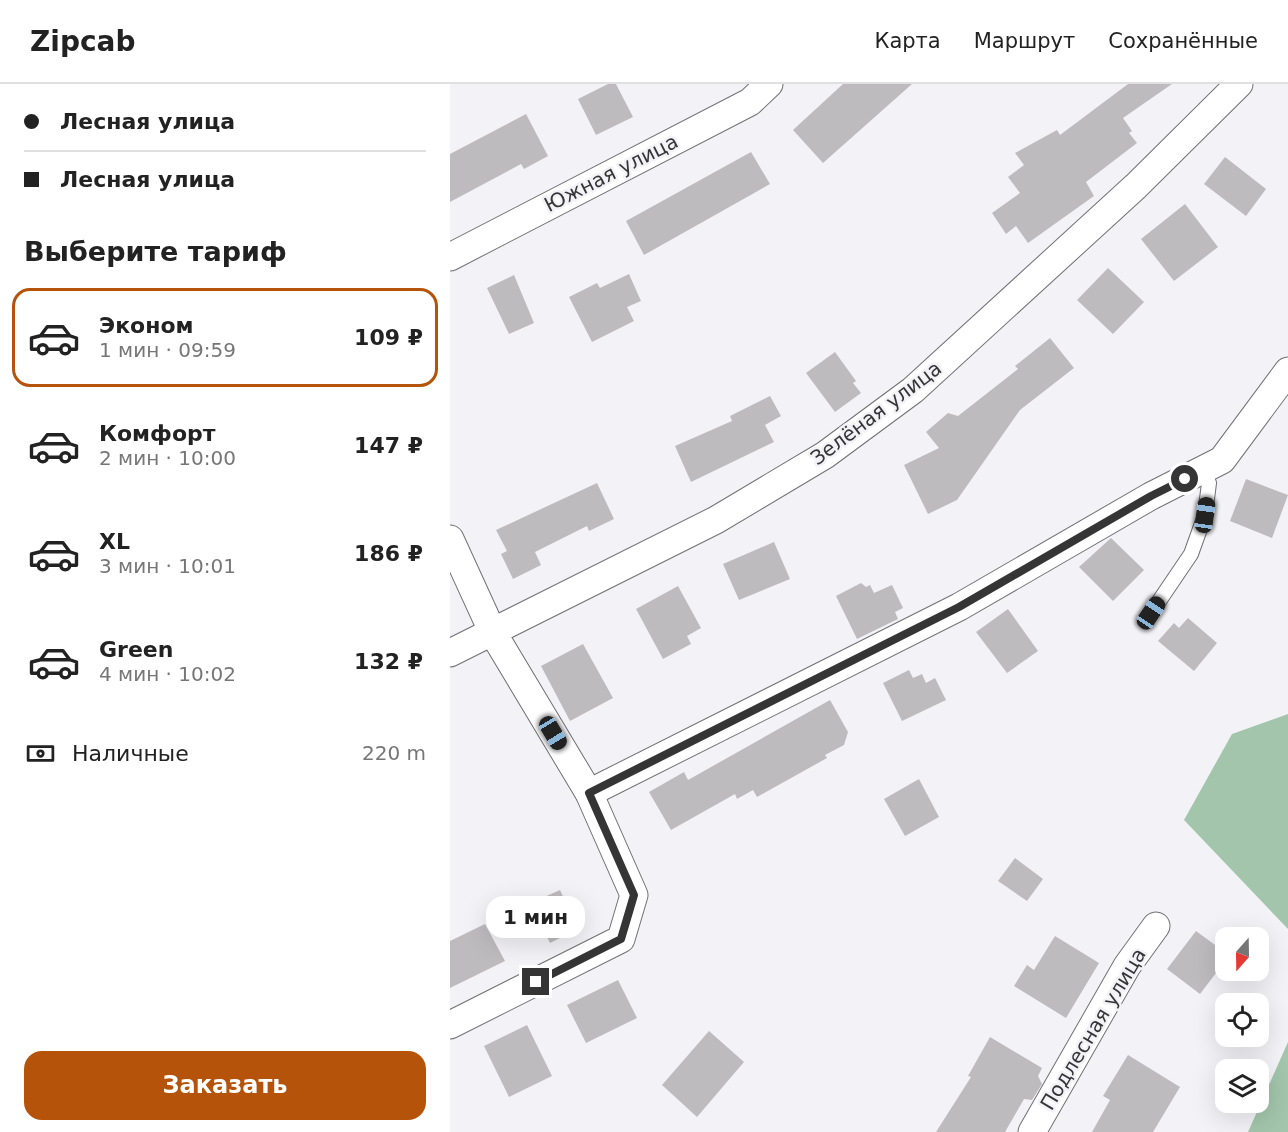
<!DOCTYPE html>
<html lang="ru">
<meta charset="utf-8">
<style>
body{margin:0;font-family:"DejaVu Sans",sans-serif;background:#f6f6f6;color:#222;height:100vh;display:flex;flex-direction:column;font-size:22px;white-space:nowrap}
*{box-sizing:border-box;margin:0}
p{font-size:20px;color:#767676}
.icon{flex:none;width:33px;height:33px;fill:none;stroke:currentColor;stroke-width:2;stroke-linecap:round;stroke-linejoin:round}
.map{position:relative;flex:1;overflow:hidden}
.side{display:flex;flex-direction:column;background:#fff;width:450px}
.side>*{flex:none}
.top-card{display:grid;align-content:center;height:132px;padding:0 24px;background:#fff}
.needle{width:39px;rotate:200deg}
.fabs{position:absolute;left:765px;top:843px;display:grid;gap:12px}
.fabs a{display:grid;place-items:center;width:54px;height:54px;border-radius:12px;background:#fff;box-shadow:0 6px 24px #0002;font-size:30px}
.end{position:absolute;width:27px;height:27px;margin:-14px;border:8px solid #353536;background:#fff;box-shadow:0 0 0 3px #fff}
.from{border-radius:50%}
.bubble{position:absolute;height:42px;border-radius:18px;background:#fff;box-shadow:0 6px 24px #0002;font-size:20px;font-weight:700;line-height:42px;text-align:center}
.car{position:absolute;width:18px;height:36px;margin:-18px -9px;border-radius:8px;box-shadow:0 0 4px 2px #0007;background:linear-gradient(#222 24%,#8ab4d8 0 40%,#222 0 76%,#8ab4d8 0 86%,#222 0)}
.top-card b{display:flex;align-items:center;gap:21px;height:57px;font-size:22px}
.top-card b+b{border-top:2px solid #e0e0e0}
.top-card i{width:15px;height:15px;background:#222}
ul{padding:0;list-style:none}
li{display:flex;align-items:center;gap:18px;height:99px;margin:0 12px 9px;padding:0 12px;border:3px solid transparent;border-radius:18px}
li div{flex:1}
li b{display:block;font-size:22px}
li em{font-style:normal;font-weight:700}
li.current{border-color:#b45309}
li>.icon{width:54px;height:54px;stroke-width:1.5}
h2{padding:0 24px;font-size:27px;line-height:72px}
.pay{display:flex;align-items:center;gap:15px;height:66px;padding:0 24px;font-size:22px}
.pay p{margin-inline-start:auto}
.cta{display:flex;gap:12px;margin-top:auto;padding:12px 24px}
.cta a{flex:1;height:69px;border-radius:18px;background:#b45309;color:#fff;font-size:24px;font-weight:700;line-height:69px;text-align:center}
header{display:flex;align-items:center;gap:36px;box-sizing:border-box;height:84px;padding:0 30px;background:#fff;border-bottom:2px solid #e0e0e0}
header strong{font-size:28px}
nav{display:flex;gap:33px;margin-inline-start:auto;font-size:21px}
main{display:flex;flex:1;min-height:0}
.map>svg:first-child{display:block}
.forest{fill:#a2c5ab}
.building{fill:#bebbbe}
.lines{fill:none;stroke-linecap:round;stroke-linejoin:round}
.service-casing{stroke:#707174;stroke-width:16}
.minor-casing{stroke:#707174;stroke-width:29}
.service{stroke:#fff;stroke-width:14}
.minor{stroke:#fff;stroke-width:27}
.route{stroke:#353536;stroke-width:8}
.labels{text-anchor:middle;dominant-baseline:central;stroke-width:5;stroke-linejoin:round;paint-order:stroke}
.street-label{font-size:20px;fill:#353536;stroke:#f3f3f7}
</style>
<header>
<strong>Zipcab</strong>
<nav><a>Карта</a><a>Маршрут</a><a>Сохранённые</a></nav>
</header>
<main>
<section class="side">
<div class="top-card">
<b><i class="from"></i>Лесная улица</b>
<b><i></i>Лесная улица</b>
</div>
<h2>Выберите тариф</h2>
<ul>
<li class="current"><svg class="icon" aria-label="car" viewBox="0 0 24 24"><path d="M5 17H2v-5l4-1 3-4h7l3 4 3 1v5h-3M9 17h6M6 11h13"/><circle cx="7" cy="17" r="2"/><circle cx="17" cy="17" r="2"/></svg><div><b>Эконом</b><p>1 мин · 09:59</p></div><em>109 ₽</em></li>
<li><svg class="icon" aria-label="car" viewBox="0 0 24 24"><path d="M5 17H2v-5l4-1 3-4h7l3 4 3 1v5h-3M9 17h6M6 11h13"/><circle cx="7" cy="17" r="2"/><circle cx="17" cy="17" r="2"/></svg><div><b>Комфорт</b><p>2 мин · 10:00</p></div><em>147 ₽</em></li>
<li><svg class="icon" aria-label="car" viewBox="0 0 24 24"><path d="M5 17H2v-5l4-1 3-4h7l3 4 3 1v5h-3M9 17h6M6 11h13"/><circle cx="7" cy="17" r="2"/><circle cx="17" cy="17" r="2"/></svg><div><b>XL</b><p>3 мин · 10:01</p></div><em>186 ₽</em></li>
<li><svg class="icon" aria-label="car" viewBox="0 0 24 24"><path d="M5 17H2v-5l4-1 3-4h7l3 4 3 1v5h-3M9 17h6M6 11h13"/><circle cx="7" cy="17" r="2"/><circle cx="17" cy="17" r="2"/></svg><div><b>Green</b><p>4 мин · 10:02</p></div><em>132 ₽</em></li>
</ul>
<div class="pay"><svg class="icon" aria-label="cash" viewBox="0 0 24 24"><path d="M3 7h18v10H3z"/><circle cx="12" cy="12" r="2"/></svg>Наличные<p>220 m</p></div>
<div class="cta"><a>Заказать</a></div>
</section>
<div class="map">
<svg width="838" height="1048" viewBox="0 0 838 1048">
<rect width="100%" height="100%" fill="#f3f3f7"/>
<!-- forest -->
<g class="forest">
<polygon points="838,630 838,845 734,736 782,650"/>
<polygon points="838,958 838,1048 798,1048"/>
</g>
<!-- building -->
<g class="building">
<polygon points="158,0 166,0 183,33 146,51 128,15"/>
<polygon points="393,0 462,0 373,79 343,46"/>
<polygon points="678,0 722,0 673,34 682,47 679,49 687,59 636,98 644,112 578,159 566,142 556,150 542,129 570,109 558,93 574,81 565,69 607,46 610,51"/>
<polygon points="76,30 98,72 74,85 71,80 0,118 0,70"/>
<polygon points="301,68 320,100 194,171 176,137"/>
<polygon points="775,73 816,105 796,132 754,100"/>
<polygon points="735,120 768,163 724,197 691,155"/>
<polygon points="658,184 694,218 663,250 627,216"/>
<polygon points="179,190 191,217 177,223 184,237 142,258 119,213 147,199 150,204"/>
<polygon points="64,191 84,239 59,250 37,204"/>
<polygon points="600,254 624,284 570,326 507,416 478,430 454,381 489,364 476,348 498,329 508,332 568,285 565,282"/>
<polygon points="385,268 406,297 403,299 411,309 385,328 356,289"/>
<polygon points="320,312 331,332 315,341 324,358 241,398 225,362 282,337 280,332"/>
<polygon points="796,395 838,411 822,454 780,437"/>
<polygon points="147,399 164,435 139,447 137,442 85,468 91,481 63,495 51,470 57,467 46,446"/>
<polygon points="661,454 694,486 663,517 629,483"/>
<polygon points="324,458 340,495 289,516 273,480"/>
<polygon points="411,499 416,503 420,501 424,509 442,501 453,524 445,528 448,535 407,555 386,512"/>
<polygon points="228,502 251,544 237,552 241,560 213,575 186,525"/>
<polygon points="558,525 588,567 557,589 526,548"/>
<polygon points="738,534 767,559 744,587 708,557 724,539 729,544"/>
<polygon points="133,560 163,614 120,637 91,582"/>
<polygon points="459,586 463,594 472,590 476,599 485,594 496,616 452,637 433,599"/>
<polygon points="380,616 398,648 394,661 375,671 377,674 307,713 303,706 287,715 285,710 221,746 199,708 234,688 238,696"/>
<polygon points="469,695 489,733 455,752 434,715"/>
<polygon points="565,774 593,795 577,817 548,797"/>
<polygon points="110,806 128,845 100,859 81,819"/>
<polygon points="35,840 55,877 0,904 0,857"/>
<polygon points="746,847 776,869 776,876 750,910 717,885"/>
<polygon points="605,852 649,879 616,934 564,902 577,881 584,886"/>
<polygon points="168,896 187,934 136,959 117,921"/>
<polygon points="77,941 102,992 59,1013 34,962"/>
<polygon points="259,947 294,978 247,1033 212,1001"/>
<polygon points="540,953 592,984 588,992 592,1000 582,1016 574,1015 555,1048 486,1048 521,993 518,992"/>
<polygon points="678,971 730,1003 703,1048 642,1048 660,1016 653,1012"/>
</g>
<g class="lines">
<!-- service casing -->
<g class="service-casing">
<polyline id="service" points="701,529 741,470 755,431 759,399 752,387"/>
</g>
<!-- minor casing -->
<g class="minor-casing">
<g id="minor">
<polyline points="0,173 300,18 319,0"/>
<polyline points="0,455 43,549 139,709 184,811 171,855 0,941"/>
<polyline points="0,569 266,436 375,371 463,306 686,102 789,0"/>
<polyline points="139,709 509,523 701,412 772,376 838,287"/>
<polyline points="582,1048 677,882 706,842"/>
</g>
</g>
<!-- service -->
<use href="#service" class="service"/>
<!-- minor -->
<use href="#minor" class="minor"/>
</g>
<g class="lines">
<!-- route -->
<polyline class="route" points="86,898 171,855 184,811 139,709 509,523 701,412 735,395"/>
</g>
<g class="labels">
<!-- street labels -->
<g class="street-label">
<text transform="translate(161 89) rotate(-27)">Южная улица</text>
<text transform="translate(426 329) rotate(-37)">Зелёная улица</text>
<text transform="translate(643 945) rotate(-59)">Подлесная улица</text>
</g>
</g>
</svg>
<div class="fabs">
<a><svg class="needle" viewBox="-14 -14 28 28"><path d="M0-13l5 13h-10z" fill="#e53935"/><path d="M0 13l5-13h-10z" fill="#767676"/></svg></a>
<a><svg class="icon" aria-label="locate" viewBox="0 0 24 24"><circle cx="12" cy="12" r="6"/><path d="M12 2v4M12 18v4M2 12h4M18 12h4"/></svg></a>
<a><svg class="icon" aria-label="layers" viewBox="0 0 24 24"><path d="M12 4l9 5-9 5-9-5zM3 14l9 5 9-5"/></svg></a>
</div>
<i class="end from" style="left:735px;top:395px"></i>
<i class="end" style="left:86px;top:898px"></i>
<div class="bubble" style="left:36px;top:812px;width:99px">1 мин</div>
<i class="car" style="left:755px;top:431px;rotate:8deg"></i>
<i class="car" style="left:701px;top:529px;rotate:34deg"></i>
<i class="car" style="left:103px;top:649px;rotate:149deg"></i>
</div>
</main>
